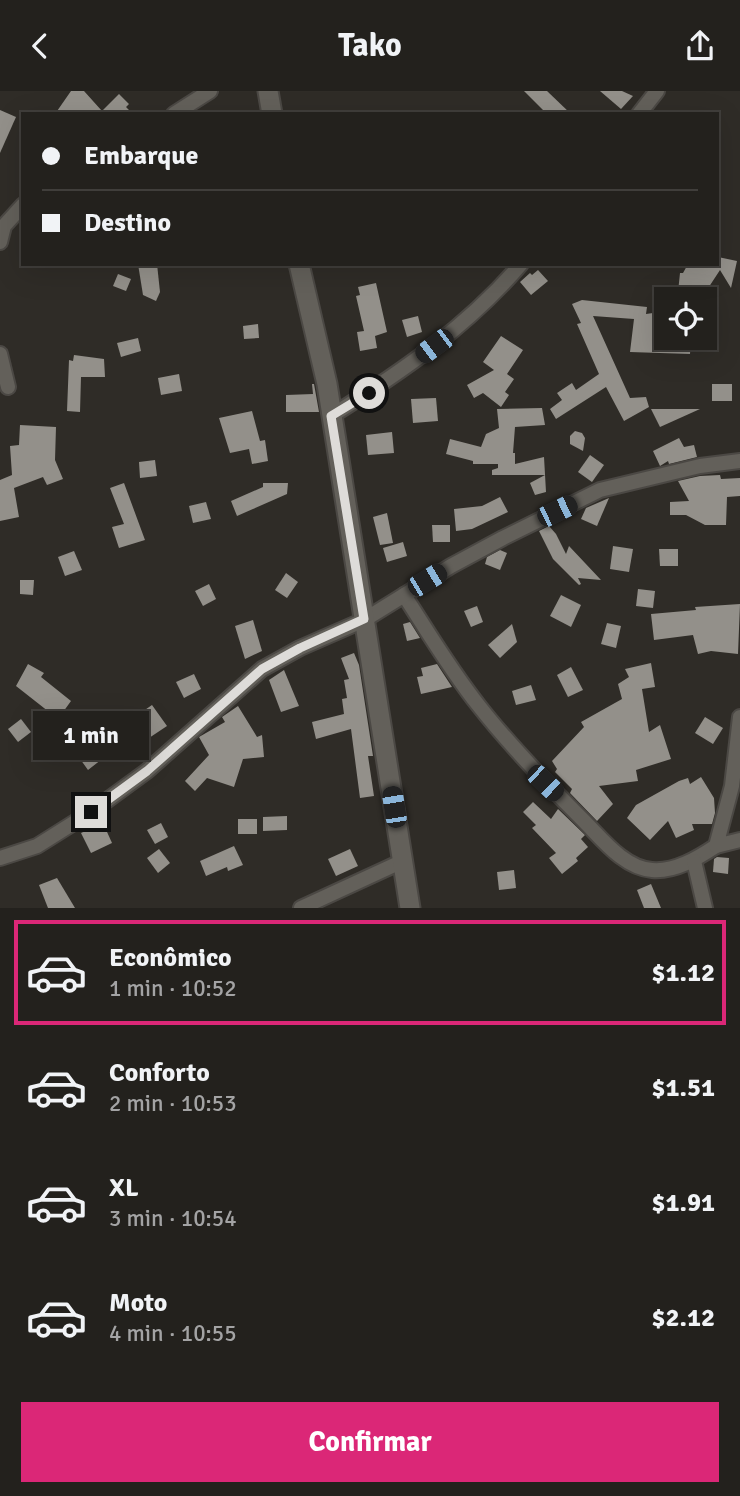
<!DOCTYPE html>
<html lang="pt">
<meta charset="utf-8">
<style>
body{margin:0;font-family:Signika,sans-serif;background:#2b2926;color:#f1f3f6;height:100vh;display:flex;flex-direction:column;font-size:26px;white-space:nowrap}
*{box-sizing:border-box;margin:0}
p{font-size:23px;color:#a3a3a4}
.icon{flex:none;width:38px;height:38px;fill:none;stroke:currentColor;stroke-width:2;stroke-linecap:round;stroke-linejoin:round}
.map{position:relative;height:817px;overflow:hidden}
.drawer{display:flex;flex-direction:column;background:#23211d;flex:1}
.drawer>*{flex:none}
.hud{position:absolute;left:21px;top:21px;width:698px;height:154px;border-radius:0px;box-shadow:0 7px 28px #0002,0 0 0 2px #403e3b;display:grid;align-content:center;height:154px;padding:0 21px;background:#23211d}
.buttons{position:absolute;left:654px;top:196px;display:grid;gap:14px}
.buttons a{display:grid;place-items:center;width:63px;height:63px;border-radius:0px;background:#23211d;box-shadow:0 7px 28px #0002,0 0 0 2px #403e3b;font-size:35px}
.end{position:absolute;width:32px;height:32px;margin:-16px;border:9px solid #dedcd9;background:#111;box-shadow:0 0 0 4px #111}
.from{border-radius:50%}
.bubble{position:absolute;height:49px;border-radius:0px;background:#23211d;box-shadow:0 7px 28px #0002,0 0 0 2px #403e3b;font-size:23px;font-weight:700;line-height:49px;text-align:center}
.car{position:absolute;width:21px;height:42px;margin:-21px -10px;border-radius:9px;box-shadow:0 0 5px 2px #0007;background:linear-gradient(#222 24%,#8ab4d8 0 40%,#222 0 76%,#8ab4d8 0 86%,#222 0)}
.hud b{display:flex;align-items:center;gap:24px;height:66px;font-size:26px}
.hud b+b{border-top:2px solid #403e3b}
.hud i{width:18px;height:18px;background:#f1f3f6}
ul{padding:12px 0 0;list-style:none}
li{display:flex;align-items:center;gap:21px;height:105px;margin:0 14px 10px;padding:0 7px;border:4px solid transparent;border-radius:0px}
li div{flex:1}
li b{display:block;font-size:26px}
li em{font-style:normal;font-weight:700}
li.current{border-color:#db2777}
li>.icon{width:63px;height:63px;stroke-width:1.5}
.cta{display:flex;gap:14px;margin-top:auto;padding:14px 21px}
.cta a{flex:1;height:80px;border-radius:0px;background:#db2777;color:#fff;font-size:28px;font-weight:700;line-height:80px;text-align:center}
header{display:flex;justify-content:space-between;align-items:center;height:91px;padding:0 21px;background:#23211d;font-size:32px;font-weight:700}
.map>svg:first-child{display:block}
.building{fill:#93908a}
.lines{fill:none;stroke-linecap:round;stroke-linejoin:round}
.street-casing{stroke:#4b4844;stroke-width:18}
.secondary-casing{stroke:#4b4844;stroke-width:23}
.street{stroke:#63605a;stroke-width:14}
.secondary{stroke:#63605a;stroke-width:19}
.route{stroke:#dedcd9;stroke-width:9}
</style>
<header><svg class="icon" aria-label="back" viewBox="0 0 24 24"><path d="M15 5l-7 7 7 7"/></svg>Tako<svg class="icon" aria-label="share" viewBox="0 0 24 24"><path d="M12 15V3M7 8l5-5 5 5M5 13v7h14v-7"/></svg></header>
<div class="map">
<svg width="740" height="817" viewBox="0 0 740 817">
<rect width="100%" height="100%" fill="#2f2c27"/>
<!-- building -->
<g class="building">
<polygon points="71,0 84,0 102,20 119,3 129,13 126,16 133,23 55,23"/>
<polygon points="524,0 547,0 571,23 547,23"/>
<polygon points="600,0 622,0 633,5 621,18"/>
<polygon points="0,19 16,26 0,62"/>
<polygon points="718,166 737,170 731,197 720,179 701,208 690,208 678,201 680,182 683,182 688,173 718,173"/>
<polygon points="138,173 157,173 160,201 156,210 143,204"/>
<polygon points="538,179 548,190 531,204 520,191 530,182 532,184"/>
<polygon points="118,183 131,188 126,200 113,195"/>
<polygon points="376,192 387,241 375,245 377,257 360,260 357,241 364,240 356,205 360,204 358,196"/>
<polygon points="582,209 647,216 646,223 667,220 667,247 691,247 690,263 630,261 634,228 593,225 630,307 646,306 649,316 624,330 606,296 556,328 550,318 562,309 557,302 572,292 576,299 599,283 577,233 581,232 572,213"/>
<polygon points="418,225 422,241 407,246 402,229"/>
<polygon points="258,233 259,247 244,248 243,235"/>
<polygon points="501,245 523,259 507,283 514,288 505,301 509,304 501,316 483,302 474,307 467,294 494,279 483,271"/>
<polygon points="138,247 141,260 121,266 117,252"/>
<polygon points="74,264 104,268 105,286 81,286 80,321 67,320 69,269 73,270"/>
<polygon points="179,283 182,300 161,304 158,287"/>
<polygon points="312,293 314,293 319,321 286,321 286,304 313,303"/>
<rect x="712" y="293" width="20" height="17"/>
<polygon points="436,307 438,330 413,332 411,308"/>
<polygon points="542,317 545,334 515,336 513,362 515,362 515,373 544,366 546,401 535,404 530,392 545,384 492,384 492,379 498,377 498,373 473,373 473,370 446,363 450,348 481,356 486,343 499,337 497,318"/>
<polygon points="651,318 700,318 660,336"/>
<polygon points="252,320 260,350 265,349 268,370 252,373 249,358 230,362 219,327"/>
<polygon points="20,334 56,336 55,369 63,388 47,394 43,386 14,397 19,426 0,430 0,389 12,384 10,355 19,354"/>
<polygon points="575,340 582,342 585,347 583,360 570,353 570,345"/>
<polygon points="392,341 394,362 368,364 366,344"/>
<polygon points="679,347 684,356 694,354 697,366 669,373 668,370 660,375 653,360"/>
<polygon points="590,364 604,374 592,391 578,381"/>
<polygon points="155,369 157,385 140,387 139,371"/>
<polygon points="720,384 721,388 740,387 740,405 727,406 726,434 705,434 686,424 670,424 670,411 689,410 678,390 700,385"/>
<polygon points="124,392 145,449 119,457 112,436 124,433 110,397"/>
<polygon points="263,392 288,392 287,403 237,425 231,410 263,396"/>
<polygon points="500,406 508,421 472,438 456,440 454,418 482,415"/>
<polygon points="609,407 597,435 581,428 586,417"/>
<polygon points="206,411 211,428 193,432 189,415"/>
<polygon points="387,422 393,452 380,454 373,426"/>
<polygon points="432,434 450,434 450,451 433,451"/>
<polygon points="549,435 556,443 566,463 569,455 601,489 578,487 581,493 579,494 553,468 539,440"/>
<polygon points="403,451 407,465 387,471 383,457"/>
<polygon points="613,455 633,458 629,481 610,478"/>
<polygon points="659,458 678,458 678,475 660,475"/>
<polygon points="500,459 507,462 500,479 485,473 487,466"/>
<polygon points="74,460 82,479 65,485 58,466"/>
<polygon points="286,482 298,491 287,507 275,499"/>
<polygon points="20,489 34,489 33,504 20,503"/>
<polygon points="209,493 216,508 203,515 195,500"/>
<polygon points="638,498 655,500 653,517 636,515"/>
<polygon points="561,504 581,514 571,536 550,525"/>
<polygon points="740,513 738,563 711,560 698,563 693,544 654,549 651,523 696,519 695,516"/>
<polygon points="477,515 483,531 471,536 464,520"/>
<polygon points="253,529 262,560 245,568 235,535"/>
<polygon points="410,531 420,547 407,550 403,533"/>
<polygon points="607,532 621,535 616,557 601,553"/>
<polygon points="512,533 517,551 500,567 488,554"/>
<polygon points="354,562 359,574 373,665 368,665 374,705 360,707 351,638 316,648 312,631 344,623 342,608 347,607 344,589 349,588 341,567"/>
<polygon points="651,572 655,596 642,598 649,641 660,634 671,668 636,679 638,690 599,695 613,713 597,730 570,702 572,698 555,681 557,678 552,670 584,636 581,631 622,608 618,593 629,586 625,578"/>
<polygon points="28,573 44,582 41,586 71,610 58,628 16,595"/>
<polygon points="437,573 452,596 421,603 417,586 423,585 421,577"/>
<polygon points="571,576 583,599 568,606 557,584"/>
<polygon points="284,579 299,615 281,621 269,589"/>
<polygon points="194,583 201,598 184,607 176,591"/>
<polygon points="531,594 536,609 516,614 512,600"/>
<polygon points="152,614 167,635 143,651 140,646 106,665 88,679 73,658 105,628 116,639"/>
<polygon points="238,615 257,646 262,644 264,666 243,668 234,696 207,687 195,700 185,690 209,664 199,646 225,631 222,626"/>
<polygon points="705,626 723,637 713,653 695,642"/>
<polygon points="21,628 31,641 18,651 8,638"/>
<polygon points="701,686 714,707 715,722 712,733 692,733 694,739 676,747 668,730 650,749 627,727 636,714 679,690 688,687 690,693"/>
<polygon points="533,711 551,728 558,718 585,744 581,748 588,756 576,767 578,770 562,783 549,767 556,762 532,737 536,734 523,721"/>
<polygon points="287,725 287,739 263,740 263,726"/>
<rect x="238" y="728" width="19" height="15"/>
<polygon points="103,732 112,752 91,762 81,742"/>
<polygon points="161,732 168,746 155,753 147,739"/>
<polygon points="234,755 243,774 228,780 227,776 206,785 200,770"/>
<polygon points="159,758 170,772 158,782 147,767"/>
<polygon points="350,758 358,775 336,785 328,768"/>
<polygon points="717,766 729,767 728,783 713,781 714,768"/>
<polygon points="514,779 516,797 499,799 497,781"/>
<polygon points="57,787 75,817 48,817 39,794"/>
<polygon points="651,793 661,817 644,817 637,799"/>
</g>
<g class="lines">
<!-- street casing -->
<g class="street-casing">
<g id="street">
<polyline points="174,23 210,0"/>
<polyline points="639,23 657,0"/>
<polyline points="0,151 4,135 23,114"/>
<polyline points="0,263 8,296"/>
<path d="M331 325C400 282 467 236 521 173"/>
<path d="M404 504C428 541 451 580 479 615 511 656 547 693 584 730 602 748 624 777 652 779 675 781 698 767 716 755"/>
<polyline points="740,626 732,695 716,755 740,749"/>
<polyline points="0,767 37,755 91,721 147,680 262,578 300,557 364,529 451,475 503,447 600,399 700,375 740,370"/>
<polyline points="694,770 705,817"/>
<polyline points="301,817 403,770"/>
</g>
</g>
<!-- secondary casing -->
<g class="secondary-casing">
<g id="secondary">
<polyline points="268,0 272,23"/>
<polyline points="299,173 327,293 410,817"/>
</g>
</g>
<!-- street -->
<use href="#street" class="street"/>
<!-- secondary -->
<use href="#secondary" class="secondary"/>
</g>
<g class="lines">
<!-- route -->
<polyline class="route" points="91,721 147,680 262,578 300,557 364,528 331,325 369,302"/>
</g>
</svg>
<div class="buttons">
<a><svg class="icon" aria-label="locate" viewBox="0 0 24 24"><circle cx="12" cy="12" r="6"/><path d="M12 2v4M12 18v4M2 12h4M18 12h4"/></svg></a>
</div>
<i class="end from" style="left:369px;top:302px"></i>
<i class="end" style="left:91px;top:721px"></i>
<div class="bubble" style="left:33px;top:620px;width:116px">1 min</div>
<i class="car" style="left:434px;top:255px;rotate:233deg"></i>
<i class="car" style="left:557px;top:420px;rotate:64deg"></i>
<i class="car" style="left:427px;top:489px;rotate:59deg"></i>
<i class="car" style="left:545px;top:692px;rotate:134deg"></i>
<i class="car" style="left:394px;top:716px;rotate:351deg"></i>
<div class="hud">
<b><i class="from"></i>Embarque</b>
<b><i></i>Destino</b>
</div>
</div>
<section class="drawer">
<ul>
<li class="current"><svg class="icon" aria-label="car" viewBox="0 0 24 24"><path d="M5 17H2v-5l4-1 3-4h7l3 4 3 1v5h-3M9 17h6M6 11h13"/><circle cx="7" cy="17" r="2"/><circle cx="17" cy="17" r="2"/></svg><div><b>Econômico</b><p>1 min · 10:52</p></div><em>$1.12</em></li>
<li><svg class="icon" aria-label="car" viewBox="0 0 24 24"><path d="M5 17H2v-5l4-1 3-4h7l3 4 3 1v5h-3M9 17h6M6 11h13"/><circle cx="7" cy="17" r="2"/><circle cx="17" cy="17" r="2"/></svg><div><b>Conforto</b><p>2 min · 10:53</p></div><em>$1.51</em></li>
<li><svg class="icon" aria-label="car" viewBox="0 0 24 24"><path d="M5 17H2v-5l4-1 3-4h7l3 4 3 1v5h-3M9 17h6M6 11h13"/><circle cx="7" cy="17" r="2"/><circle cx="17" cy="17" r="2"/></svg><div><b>XL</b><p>3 min · 10:54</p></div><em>$1.91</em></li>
<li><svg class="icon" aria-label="car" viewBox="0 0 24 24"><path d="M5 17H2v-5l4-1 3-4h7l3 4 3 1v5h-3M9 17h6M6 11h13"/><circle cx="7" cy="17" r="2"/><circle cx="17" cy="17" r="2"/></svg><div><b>Moto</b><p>4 min · 10:55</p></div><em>$2.12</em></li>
</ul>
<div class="cta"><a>Confirmar</a></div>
</section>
